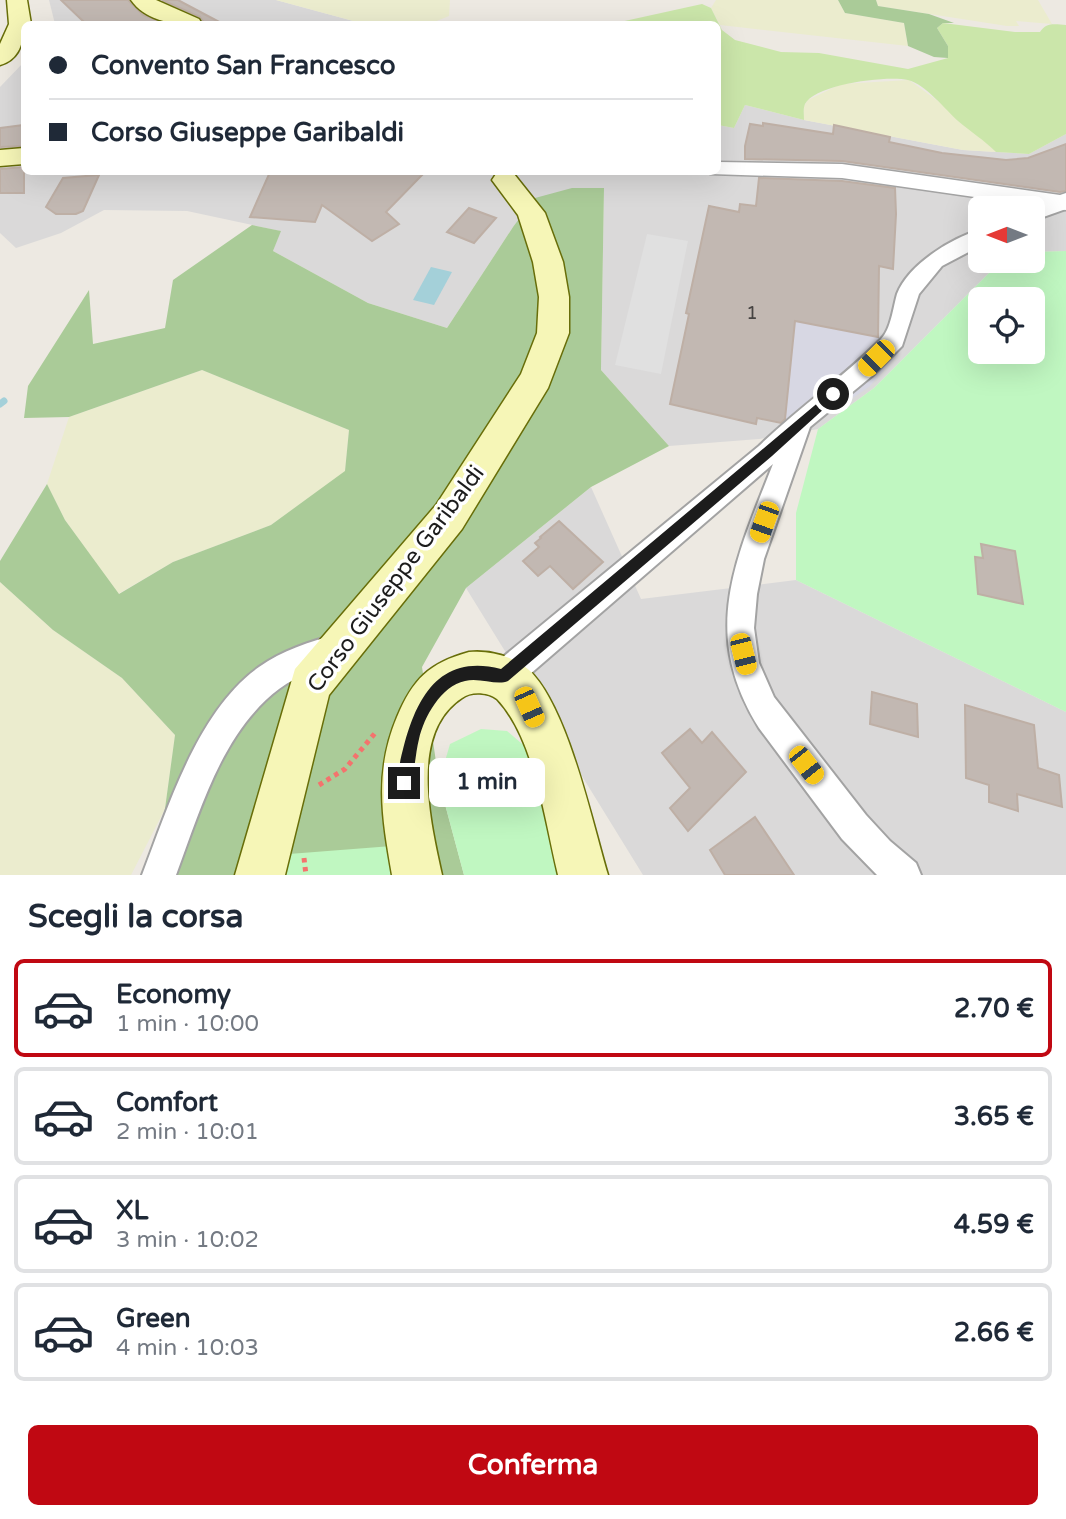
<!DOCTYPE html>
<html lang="it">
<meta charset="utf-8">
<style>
body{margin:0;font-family:"Varela Round",sans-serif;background:#f6f6f7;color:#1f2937;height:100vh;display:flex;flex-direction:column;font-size:26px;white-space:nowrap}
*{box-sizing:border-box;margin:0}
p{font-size:23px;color:#747a83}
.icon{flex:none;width:38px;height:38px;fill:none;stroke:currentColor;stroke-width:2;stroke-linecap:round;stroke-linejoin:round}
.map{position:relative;height:875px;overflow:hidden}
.sheet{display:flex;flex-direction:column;background:#fff;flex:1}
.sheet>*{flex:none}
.guide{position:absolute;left:21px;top:21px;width:700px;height:154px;border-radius:10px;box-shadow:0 7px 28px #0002;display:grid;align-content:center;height:154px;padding:0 28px;background:#fff}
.needle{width:46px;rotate:270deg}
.tools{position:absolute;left:968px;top:196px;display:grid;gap:14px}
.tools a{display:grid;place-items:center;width:77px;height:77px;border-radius:10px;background:#fff;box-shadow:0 7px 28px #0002;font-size:35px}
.end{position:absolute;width:32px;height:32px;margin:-16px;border:9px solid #1c1c1c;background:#fff;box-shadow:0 0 0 4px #fff}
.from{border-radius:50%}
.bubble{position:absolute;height:49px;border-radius:10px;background:#fff;box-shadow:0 7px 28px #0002;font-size:23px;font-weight:800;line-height:49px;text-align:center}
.car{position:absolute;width:21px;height:42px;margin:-21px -10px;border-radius:9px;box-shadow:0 0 5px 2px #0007;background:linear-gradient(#f5c518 24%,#345 0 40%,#f5c518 0 76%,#345 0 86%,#f5c518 0)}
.guide b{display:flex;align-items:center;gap:24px;height:66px;font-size:26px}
.guide b+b{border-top:2px solid #e0e1e3}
.guide i{width:18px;height:18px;background:#1f2937}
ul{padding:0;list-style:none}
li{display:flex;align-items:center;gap:21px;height:98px;margin:0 14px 10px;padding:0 14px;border:4px solid #e0e1e3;border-radius:10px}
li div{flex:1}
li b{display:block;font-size:26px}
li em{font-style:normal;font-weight:800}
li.current{border-color:#c00812}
li>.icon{width:63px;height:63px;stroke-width:1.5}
h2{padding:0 28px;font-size:32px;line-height:84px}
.button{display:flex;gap:14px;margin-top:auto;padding:14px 28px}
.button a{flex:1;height:80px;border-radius:10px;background:#c00812;color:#fff;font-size:28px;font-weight:800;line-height:80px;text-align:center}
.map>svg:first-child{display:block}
.residential{fill:#dad9d9}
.farmland{fill:#ebecce}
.grass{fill:#cbe6aa}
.forest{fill:#aacb98}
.park{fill:#c0f7c1;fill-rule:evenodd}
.parking{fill:#e0e0e0}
.plaza{fill:#d7d7e3}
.water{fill:#a4d0d9}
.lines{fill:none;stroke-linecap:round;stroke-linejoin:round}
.stream{stroke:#a4d0d9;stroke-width:7}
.building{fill:#c2b8b2;stroke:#beafa5;stroke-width:2}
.minor-casing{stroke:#a3a3a3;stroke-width:4}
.tertiary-casing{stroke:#a3a3a3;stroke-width:3}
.secondary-casing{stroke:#686e09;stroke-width:3}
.path{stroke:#f4736d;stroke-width:5;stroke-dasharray:4.5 4.5;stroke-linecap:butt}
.minor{fill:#fff;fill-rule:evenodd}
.tertiary{fill:#fff;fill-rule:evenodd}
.secondary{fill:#f6f6b7;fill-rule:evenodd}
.route{fill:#1c1c1c}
.labels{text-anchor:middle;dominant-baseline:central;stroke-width:7;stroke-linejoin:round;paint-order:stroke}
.number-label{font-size:19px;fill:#464342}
.street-label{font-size:23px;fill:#1c1c1c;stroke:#fff}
</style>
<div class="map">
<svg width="1066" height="875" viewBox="0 0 1066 875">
<rect width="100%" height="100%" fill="#ede9e2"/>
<!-- residential -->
<g class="residential">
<polygon points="49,0 276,0 357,22 355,24 55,24"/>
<polygon points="24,62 24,172 718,172 718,125 734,128 745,105 804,120 963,150 1029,154 1066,134 1066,251 1033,252 1032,208 980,208 980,261 1001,261 874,388 818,429 759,439 669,446 601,370 604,188 513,227 447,328 368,303 273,251 280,231 187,211 104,210 61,233 16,248 0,233 0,87"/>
<polygon points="591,487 641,599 796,580 1066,712 1066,875 643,875 466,588"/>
</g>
<!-- farmland -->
<g class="farmland">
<polygon points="276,0 450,0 449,16 429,24 355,24 357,22"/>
<polygon points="716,0 838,0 845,13 904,23 908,46 720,25 711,8"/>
<polygon points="876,0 1038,0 1052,24 1016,21 1019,26 1007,26 878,6"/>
<polygon points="909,80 946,107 958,121 978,135 996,152 963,150 804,120 804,106 808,100 841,84"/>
<polygon points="202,370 349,430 345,472 271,525 173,562 118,594 65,520 47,484 69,417"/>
<polygon points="0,582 53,630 122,678 175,735 165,809 131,875 0,875"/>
</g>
<!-- grass -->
<path class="grass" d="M702 4 711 8 722 30 735 40 781 52 819 53 908 69 948 58V46L937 28 943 23 1015 32H1040C1046 22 1055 24 1066 25V134L1029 154 996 152C984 140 971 132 958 121 946 110 925 84 908 80 888 75 815 84 805 104 803 108 804 115 804 120L745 105 734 128 718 125V24H611Z"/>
<!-- forest -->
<g class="forest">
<polygon points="838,0 876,0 878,6 929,14 954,23 943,23 937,28 948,46 948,58 934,57 908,46 904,23 845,13"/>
<polygon points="572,188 604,188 601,370 669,446 591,487 466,588 422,667 439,782 464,875 156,875 175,735 122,678 53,630 0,582 0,561 47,484 65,520 119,594 173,562 271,525 345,471 349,430 202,370 69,417 24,418 28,386 89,290 93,344 165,328 173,280 252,225 281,231 273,251 368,303 447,328 513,227 535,198"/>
</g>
<!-- park -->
<g class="park">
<path d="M1066 251V712L796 580V513L818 429 874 388 1001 261H1032L1033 252ZM980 299H1032V352H980Z"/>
<polygon points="481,729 507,731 528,749 569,875 464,875 439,782 450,744"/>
<polygon points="392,846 397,875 272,875 276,855"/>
</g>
<!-- parking -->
<polygon class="parking" points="647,234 688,241 661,374 615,365"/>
<!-- plaza -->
<polygon class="plaza" points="795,321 878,337 899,353 869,387 817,422 785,424"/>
<!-- water -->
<polygon class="water" points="431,267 452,272 434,305 413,300"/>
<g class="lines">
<!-- stream -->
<polyline class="stream" points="0,404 4,401"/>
</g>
<!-- building -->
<g class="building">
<polygon points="61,0 128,0 143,15 167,24 86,24"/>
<polygon points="162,0 178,0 223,24 205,24 200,17"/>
<polygon points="763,123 833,134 834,125 890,137 889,142 942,153 1006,160 1028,158 1066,144 1066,191 1060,192 842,161 745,159 745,146 750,124 763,126"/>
<polygon points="24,125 24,146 0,147 0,128"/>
<polygon points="24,167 24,193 0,193 0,169"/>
<polygon points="270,172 425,172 386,212 399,224 372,241 322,205 315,222 250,217"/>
<polygon points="99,175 83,211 76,214 56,214 46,207 63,178"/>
<polygon points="759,178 842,181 895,188 896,214 893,269 879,266 878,337 795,321 785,419 781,423 757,418 756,424 670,404 689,314 686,313 709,206 739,212 740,204 756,206"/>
<polygon points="469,208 496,218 474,243 447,232"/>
<polygon points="559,521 603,562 573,589 550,566 538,576 523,561 539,547 535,543 541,538 540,537"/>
<polygon points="981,544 1015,551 1023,604 978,594 975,557 983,558"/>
<polygon points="872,692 917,704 918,737 870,724"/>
<polygon points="965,705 1034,725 1038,768 1059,775 1062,807 1017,794 1018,811 989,802 989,785 966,778"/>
<polygon points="690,729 702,743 712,732 746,772 688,831 670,808 690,788 662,753"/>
<polygon points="755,817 780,854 794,875 725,875 710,850"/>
</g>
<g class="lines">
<!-- minor casing -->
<g class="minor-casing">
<g id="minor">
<polygon points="1062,197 1066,198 1066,209 1032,221 1031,208"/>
<path d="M980 230V246L942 266 919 294 902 346 872 376 810 427 764 559 757 594 754 628 759 663 774 697 866 815 890 841 916 863 921 875H877L842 839 759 728C699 632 736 559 773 464L514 688 503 692 492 688 488 677 492 666 759 446C798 408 843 378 881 339 891 329 893 308 897 294 908 265 951 238 980 230Z"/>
<path d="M337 634 347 639 352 649 347 659C324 669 300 673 279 689 222 732 200 811 176 875H142C168 808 197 711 259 667 283 650 309 642 337 634Z"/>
</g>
</g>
<!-- tertiary casing -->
<g class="tertiary-casing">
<polygon id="tertiary" points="718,162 842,164 1060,195 1066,193 1066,210 842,178 710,174 708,172 718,172"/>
</g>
<!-- secondary casing -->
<g class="secondary-casing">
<g id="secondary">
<path d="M7 0H27L31 24H24C24 42 19 60 0 65V44L9 24Z"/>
<path d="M131 0H156L199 19 202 24C178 26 146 22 131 0Z"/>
<polygon points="24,148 24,164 0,166 0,150"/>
<polygon points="505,172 514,174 545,213 563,262 569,297 569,333 548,388 462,529 329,695 285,875 235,875 295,669 436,505 521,374 537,333 539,297 533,262 518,215 492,180 496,174"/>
<path d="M469 652C490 650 513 656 529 670 568 707 592 822 608 875H558C545 822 535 739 497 699 488 692 471 691 462 698 408 733 431 824 442 875H392C382 818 374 772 397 717 413 679 429 663 469 652Z"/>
</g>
</g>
<!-- path -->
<g class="path">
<polyline points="319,785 345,769 376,732"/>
<polyline points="304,858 306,875"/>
</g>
<!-- minor -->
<use href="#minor" class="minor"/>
<!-- tertiary -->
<use href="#tertiary" class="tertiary"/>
<!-- secondary -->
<use href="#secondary" class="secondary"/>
</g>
<!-- route -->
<path class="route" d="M833 390 837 391V397L772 456 508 681C497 686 479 677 465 681 441 686 424 717 419 739 415 755 415 773 409 788L404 790 398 788 396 783C407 725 424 649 501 669Z"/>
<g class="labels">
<!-- number labels -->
<g class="number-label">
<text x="752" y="313">1</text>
</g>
<!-- street labels -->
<g class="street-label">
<text transform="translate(396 579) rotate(-53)">Corso Giuseppe Garibaldi</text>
</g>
</g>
</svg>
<div class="tools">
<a><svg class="needle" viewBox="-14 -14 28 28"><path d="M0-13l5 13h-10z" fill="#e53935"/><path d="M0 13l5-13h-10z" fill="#747a83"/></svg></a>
<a><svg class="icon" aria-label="locate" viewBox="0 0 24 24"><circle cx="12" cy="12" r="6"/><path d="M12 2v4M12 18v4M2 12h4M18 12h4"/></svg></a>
</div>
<i class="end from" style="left:833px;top:394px"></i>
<i class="end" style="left:404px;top:783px"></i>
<div class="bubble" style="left:429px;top:758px;width:116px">1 min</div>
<i class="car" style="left:876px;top:358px;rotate:225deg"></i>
<i class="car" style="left:764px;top:522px;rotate:200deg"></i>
<i class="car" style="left:743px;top:654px;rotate:166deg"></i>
<i class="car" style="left:529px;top:707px;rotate:156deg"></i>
<i class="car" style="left:806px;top:765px;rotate:142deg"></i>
<div class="guide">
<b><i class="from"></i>Convento San Francesco</b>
<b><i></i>Corso Giuseppe Garibaldi</b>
</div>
</div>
<section class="sheet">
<h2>Scegli la corsa</h2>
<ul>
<li class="current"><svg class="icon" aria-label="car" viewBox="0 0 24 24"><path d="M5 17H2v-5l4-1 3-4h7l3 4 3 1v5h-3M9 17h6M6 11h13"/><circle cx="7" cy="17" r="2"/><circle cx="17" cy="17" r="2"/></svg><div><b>Economy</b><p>1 min · 10:00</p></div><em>2.70 €</em></li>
<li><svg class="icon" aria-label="car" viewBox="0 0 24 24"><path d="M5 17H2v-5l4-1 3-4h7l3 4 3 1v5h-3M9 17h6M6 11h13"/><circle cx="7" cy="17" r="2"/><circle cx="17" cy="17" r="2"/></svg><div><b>Comfort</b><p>2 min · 10:01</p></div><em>3.65 €</em></li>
<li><svg class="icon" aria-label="car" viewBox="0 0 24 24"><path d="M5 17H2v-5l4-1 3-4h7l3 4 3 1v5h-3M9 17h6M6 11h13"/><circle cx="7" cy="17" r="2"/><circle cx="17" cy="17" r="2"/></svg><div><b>XL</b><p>3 min · 10:02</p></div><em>4.59 €</em></li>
<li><svg class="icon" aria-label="car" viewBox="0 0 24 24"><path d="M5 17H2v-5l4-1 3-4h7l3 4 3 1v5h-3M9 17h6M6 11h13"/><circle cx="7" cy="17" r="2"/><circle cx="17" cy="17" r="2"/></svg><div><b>Green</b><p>4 min · 10:03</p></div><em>2.66 €</em></li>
</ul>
<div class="button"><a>Conferma</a></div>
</section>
